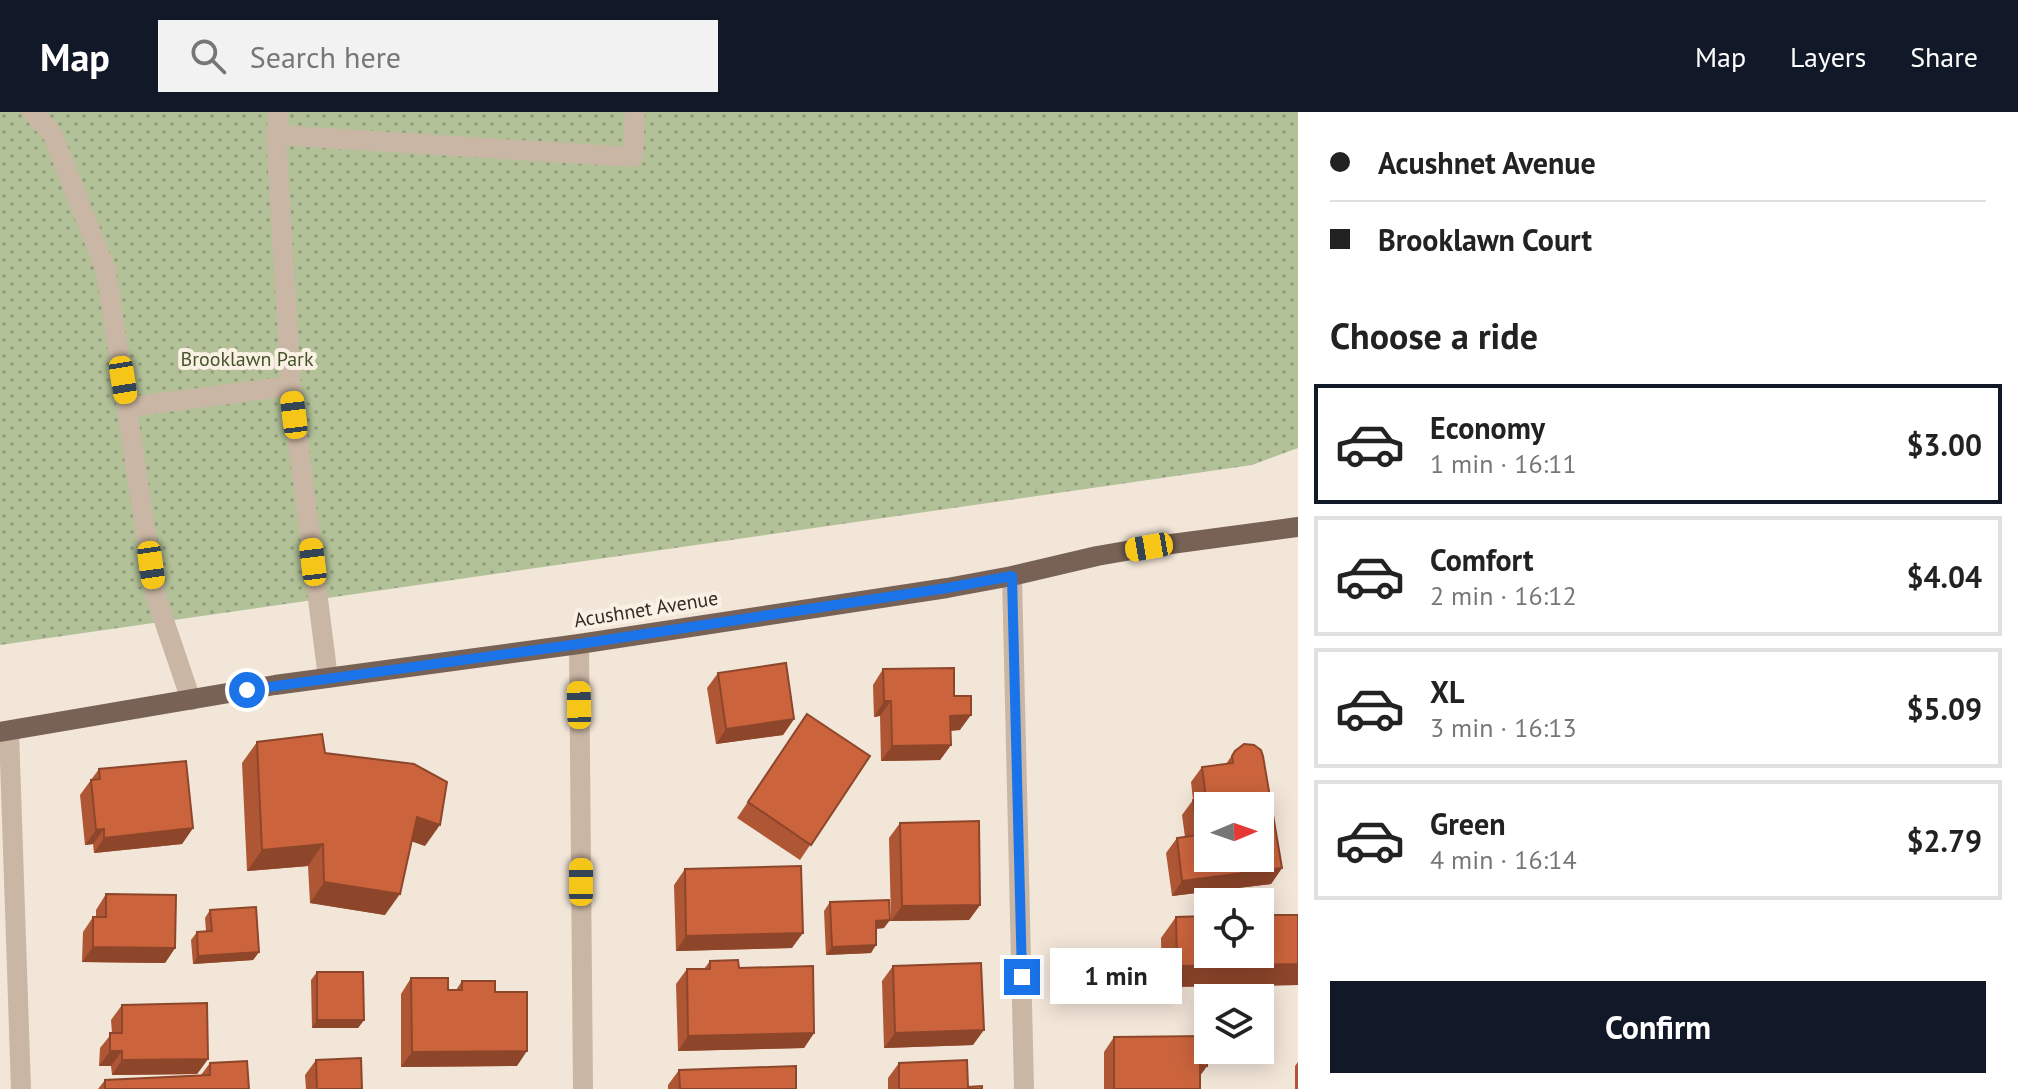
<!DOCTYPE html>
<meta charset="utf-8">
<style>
body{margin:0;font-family:"PT Sans",sans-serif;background:#f2f2f2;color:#222;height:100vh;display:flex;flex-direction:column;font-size:30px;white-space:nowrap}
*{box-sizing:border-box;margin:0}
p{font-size:26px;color:#767676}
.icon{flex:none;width:44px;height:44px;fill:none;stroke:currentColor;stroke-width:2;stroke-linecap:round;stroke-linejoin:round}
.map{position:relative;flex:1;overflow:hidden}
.sheet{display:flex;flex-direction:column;background:#fff;width:720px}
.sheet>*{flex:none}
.guide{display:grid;align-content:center;height:176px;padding:0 32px;background:#fff}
.needle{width:52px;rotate:88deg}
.controls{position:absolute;left:1194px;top:680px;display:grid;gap:16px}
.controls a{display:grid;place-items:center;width:80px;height:80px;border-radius:0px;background:#fff;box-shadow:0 4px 20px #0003;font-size:40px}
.end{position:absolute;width:36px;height:36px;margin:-18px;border:10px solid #1a73e8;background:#fff;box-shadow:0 0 0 4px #fff}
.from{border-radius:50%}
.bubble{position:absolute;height:56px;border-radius:0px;background:#fff;box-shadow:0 4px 20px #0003;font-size:26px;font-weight:700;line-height:56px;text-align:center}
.car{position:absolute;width:24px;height:48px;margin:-24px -12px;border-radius:10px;box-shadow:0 0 6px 2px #0007;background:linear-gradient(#f5c518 24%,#345 0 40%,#f5c518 0 76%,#345 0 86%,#f5c518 0)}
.guide b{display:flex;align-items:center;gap:28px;height:76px;font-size:30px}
.guide b+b{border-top:2px solid #e0e0e0}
.guide i{width:20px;height:20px;background:#222}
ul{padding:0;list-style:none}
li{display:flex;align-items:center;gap:24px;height:120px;margin:0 16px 12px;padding:0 16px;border:4px solid #e0e0e0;border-radius:0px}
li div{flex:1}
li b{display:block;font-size:30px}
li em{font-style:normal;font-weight:700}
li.active{border-color:#111827}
li>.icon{width:72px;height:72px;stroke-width:1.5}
h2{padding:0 32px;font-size:36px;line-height:96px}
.action{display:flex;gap:16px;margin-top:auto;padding:16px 32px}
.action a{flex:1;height:92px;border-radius:0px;background:#111827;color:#fff;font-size:32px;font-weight:700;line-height:92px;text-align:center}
header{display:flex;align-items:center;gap:48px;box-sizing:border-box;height:112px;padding:0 40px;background:#111827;color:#fff}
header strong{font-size:38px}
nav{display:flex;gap:44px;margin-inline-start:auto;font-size:28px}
.search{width:560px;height:72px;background:#f2f2f2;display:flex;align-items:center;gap:20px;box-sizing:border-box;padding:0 28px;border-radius:0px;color:#767676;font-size:30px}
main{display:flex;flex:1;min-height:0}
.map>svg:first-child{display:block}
.grass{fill:url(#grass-dots)}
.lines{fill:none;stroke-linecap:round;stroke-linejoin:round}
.minor{stroke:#cab6a4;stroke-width:20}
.major{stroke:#786256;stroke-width:20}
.wall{fill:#af5634}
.shaded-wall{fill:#8e462b}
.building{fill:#cb643d;stroke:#8e462b;stroke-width:2;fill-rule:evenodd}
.route{stroke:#1a73e8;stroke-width:10}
.labels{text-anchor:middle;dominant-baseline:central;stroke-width:8;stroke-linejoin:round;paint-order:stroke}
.park-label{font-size:20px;fill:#435429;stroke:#faf0e4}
.street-label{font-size:20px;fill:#352b26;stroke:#faf0e4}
</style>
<header>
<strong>Map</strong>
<div class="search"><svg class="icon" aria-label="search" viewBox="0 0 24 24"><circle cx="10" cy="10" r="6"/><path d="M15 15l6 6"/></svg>Search here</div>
<nav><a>Map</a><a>Layers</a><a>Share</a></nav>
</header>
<main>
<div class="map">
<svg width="1298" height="977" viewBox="0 0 1298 977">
<defs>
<pattern id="grass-dots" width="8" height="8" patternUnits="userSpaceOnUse" patternTransform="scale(2)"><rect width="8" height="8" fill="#b2c198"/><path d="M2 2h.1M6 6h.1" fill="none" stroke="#929d7c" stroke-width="1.8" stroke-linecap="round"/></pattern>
</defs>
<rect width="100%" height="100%" fill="#f2e6d8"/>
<!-- grass -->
<polygon class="grass" points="0,0 1298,0 1298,336 1252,353 0,533"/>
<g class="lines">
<!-- minor -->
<g class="minor">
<polyline points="32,0 52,21 106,159 155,482 191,588"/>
<polyline points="279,0 276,23 291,274"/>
<polyline points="276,23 633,45 635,0"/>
<polyline points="128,295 291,274 328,566"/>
<polyline points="1012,464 1024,977"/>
<polyline points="579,532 583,977"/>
<polyline points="9,619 21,977"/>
</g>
<!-- major -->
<polyline class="major" points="0,620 275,573 579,532 947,476 1012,464 1097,444 1149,435 1298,415"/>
</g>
<!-- wall -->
<g class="wall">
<polygon points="883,557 954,584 960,618 951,619 951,633 940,648 881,649 880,604 874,605 873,573"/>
<polygon points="718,561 794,607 783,623 716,632 707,576"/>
<polygon points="807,602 870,644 800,748 737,706"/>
<polygon points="257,630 325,641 425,734 412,729 385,803 310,791 308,754 247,759 242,651"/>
<polygon points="1235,639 1282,756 1271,772 1172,784 1166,741 1177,726 1185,725 1182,703 1193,688 1191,670 1202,655 1226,652"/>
<polygon points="99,657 193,716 182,732 94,741 93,732 85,733 80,683"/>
<polygon points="900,711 980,793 969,808 891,809 889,726"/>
<polygon points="685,757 792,836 676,839 674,773"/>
<polygon points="106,782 175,836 165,851 82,850 83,820 93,805 96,805 96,798"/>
<polygon points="830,790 884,816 876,817 871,841 826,843 824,799"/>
<polygon points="210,798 259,840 253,848 193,852 191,828 197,820 206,819 205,806"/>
<polygon points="1298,803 1298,873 1162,875 1161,826 1176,805"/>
<polygon points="710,849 739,856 814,921 804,936 678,939 676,872 687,857 704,857"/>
<polygon points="893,854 973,933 884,936 882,869"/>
<polygon points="317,860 364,908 358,916 312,916 311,868"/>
<polygon points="411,866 448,878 456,878 462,869 495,880 517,954 401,955 401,882"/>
<polygon points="122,893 208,947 197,962 112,963 111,954 99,954 100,936 112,921 111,908"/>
<polygon points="1114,925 1207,954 1200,964 1200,977 1104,977 1104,940"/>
<polygon points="316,948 362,977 306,977 305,963"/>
<polygon points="1298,950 1298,977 1295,977 1295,954"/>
<polygon points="210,951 249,977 98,977 105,968 201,963"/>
<polygon points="899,951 968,975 982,977 888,977 888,966"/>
<polygon points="679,958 796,977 668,977 668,973"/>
</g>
<!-- shaded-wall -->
<g class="shaded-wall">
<polygon points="884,589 891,589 880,604 874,605"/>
<polygon points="971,603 960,618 940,619 950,604"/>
<polygon points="794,607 783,623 716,632 726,617"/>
<polygon points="951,633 940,648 881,649 892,634"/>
<polygon points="417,705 440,713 425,734 402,726"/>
<polygon points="193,716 182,732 94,741 104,726"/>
<polygon points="104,717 93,732 85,733 96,718"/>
<polygon points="323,732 308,754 247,759 262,738"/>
<polygon points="1282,756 1271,772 1172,784 1182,769"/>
<polygon points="324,770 400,782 385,803 310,791"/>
<polygon points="980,793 969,808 891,809 902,794"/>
<polygon points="890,808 884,816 870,817 876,809"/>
<polygon points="803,821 792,836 676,839 686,824"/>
<polygon points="876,833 871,841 826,843 832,835"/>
<polygon points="93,835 175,836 165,851 82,850"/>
<polygon points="259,840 253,848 193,852 198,844"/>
<polygon points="1298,852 1298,873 1162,875 1177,854"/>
<polygon points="317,908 364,908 358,916 312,916"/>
<polygon points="984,918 973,933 884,936 895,921"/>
<polygon points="814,921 804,936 678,939 688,924"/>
<polygon points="110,939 122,939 111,954 99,954"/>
<polygon points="527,939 517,954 401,955 412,940"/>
<polygon points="208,947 197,962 112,963 122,948"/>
<polygon points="1200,953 1207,954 1196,969"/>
</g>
<!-- building -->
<g class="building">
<polygon points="786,551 794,607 726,617 718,561"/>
<polygon points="954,556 954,584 971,584 971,603 950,604 951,633 892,634 891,589 884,589 883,557"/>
<polygon points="807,602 870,644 811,733 748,690"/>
<polygon points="322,622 325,641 414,652 447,670 440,713 417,705 400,782 324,770 323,732 262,738 257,630"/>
<path d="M1244 632 1254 633 1261 638 1263 644 1282 756 1182 769 1177 726 1198 723 1193 688 1206 686 1202 655 1233 651 1232 644 1235 639ZM1208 694H1260V746H1208Z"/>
<polygon points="186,649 193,716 104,726 104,717 96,718 91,668 100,667 99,657"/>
<polygon points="979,709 980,793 902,794 900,711"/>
<polygon points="801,754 803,821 686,824 685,757"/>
<polygon points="106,782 176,783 175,836 93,835 93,805 106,805"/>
<polygon points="889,788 890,808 876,809 876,833 832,835 830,790"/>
<polygon points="256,795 259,840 198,844 197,820 212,819 210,798"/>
<polygon points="1260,803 1298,803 1298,852 1177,854 1176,805 1208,804 1208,842 1260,842"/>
<polygon points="738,848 739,856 813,854 814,921 688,924 687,857 710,857 710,849"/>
<polygon points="981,851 984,918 895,921 893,854"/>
<polygon points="317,860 363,860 364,908 317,908"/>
<polygon points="411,866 448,866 448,878 462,878 462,869 495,869 495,880 527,880 527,939 412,940"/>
<polygon points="207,891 208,947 122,948 122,939 110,939 110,921 122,921 122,893"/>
<polygon points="1208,924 1207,954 1200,953 1200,977 1114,977 1114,925"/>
<polygon points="361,946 362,977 317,977 316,948"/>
<polygon points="967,948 968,975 982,974 982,977 899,977 899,951"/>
<polygon points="247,949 249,977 105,977 105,968 210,963 210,951"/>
<polygon points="796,954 796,977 680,977 679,958"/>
</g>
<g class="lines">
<!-- route -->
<polyline class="route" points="247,578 579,532 947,476 1012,464 1022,865"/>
</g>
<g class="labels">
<!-- park labels -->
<g class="park-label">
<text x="247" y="247">Brooklawn Park</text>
</g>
<!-- street labels -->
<g class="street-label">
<text transform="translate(646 497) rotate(-9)">Acushnet Avenue</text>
</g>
</g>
</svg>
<div class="controls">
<a><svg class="needle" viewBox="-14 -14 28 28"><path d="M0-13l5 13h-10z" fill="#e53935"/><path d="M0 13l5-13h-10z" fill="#767676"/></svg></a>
<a><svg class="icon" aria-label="locate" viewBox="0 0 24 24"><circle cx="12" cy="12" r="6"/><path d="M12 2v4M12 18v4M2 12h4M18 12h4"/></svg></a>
<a><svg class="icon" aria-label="layers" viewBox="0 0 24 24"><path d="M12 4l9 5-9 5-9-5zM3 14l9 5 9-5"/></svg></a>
</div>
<i class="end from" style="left:247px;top:578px"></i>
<i class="end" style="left:1022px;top:865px"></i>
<div class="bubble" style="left:1050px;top:836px;width:132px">1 min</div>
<i class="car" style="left:123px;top:268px;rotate:171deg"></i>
<i class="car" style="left:294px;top:303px;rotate:353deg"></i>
<i class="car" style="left:1149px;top:435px;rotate:260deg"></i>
<i class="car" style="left:313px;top:450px;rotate:353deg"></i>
<i class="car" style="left:151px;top:453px;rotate:172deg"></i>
<i class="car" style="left:579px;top:593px;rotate:359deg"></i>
<i class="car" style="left:581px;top:770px;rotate:0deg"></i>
</div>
<section class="sheet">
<div class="guide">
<b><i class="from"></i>Acushnet Avenue</b>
<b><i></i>Brooklawn Court</b>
</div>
<h2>Choose a ride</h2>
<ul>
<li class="active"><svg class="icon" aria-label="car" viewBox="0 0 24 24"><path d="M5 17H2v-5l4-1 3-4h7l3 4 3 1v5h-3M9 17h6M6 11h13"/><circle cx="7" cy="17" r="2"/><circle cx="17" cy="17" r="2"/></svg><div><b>Economy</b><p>1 min · 16:11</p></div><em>$3.00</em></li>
<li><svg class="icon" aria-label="car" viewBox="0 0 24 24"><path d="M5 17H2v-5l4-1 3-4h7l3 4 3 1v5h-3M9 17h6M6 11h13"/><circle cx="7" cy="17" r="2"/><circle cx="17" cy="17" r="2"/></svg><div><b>Comfort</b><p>2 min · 16:12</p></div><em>$4.04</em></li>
<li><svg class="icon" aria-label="car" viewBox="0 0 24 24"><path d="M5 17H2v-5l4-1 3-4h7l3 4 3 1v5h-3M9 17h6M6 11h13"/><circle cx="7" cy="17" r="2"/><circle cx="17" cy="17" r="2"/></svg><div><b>XL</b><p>3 min · 16:13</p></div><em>$5.09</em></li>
<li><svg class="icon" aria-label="car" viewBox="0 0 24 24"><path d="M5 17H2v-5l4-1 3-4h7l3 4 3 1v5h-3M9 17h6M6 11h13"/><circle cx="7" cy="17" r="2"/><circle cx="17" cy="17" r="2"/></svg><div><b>Green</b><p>4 min · 16:14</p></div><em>$2.79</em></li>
</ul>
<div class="action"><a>Confirm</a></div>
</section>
</main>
